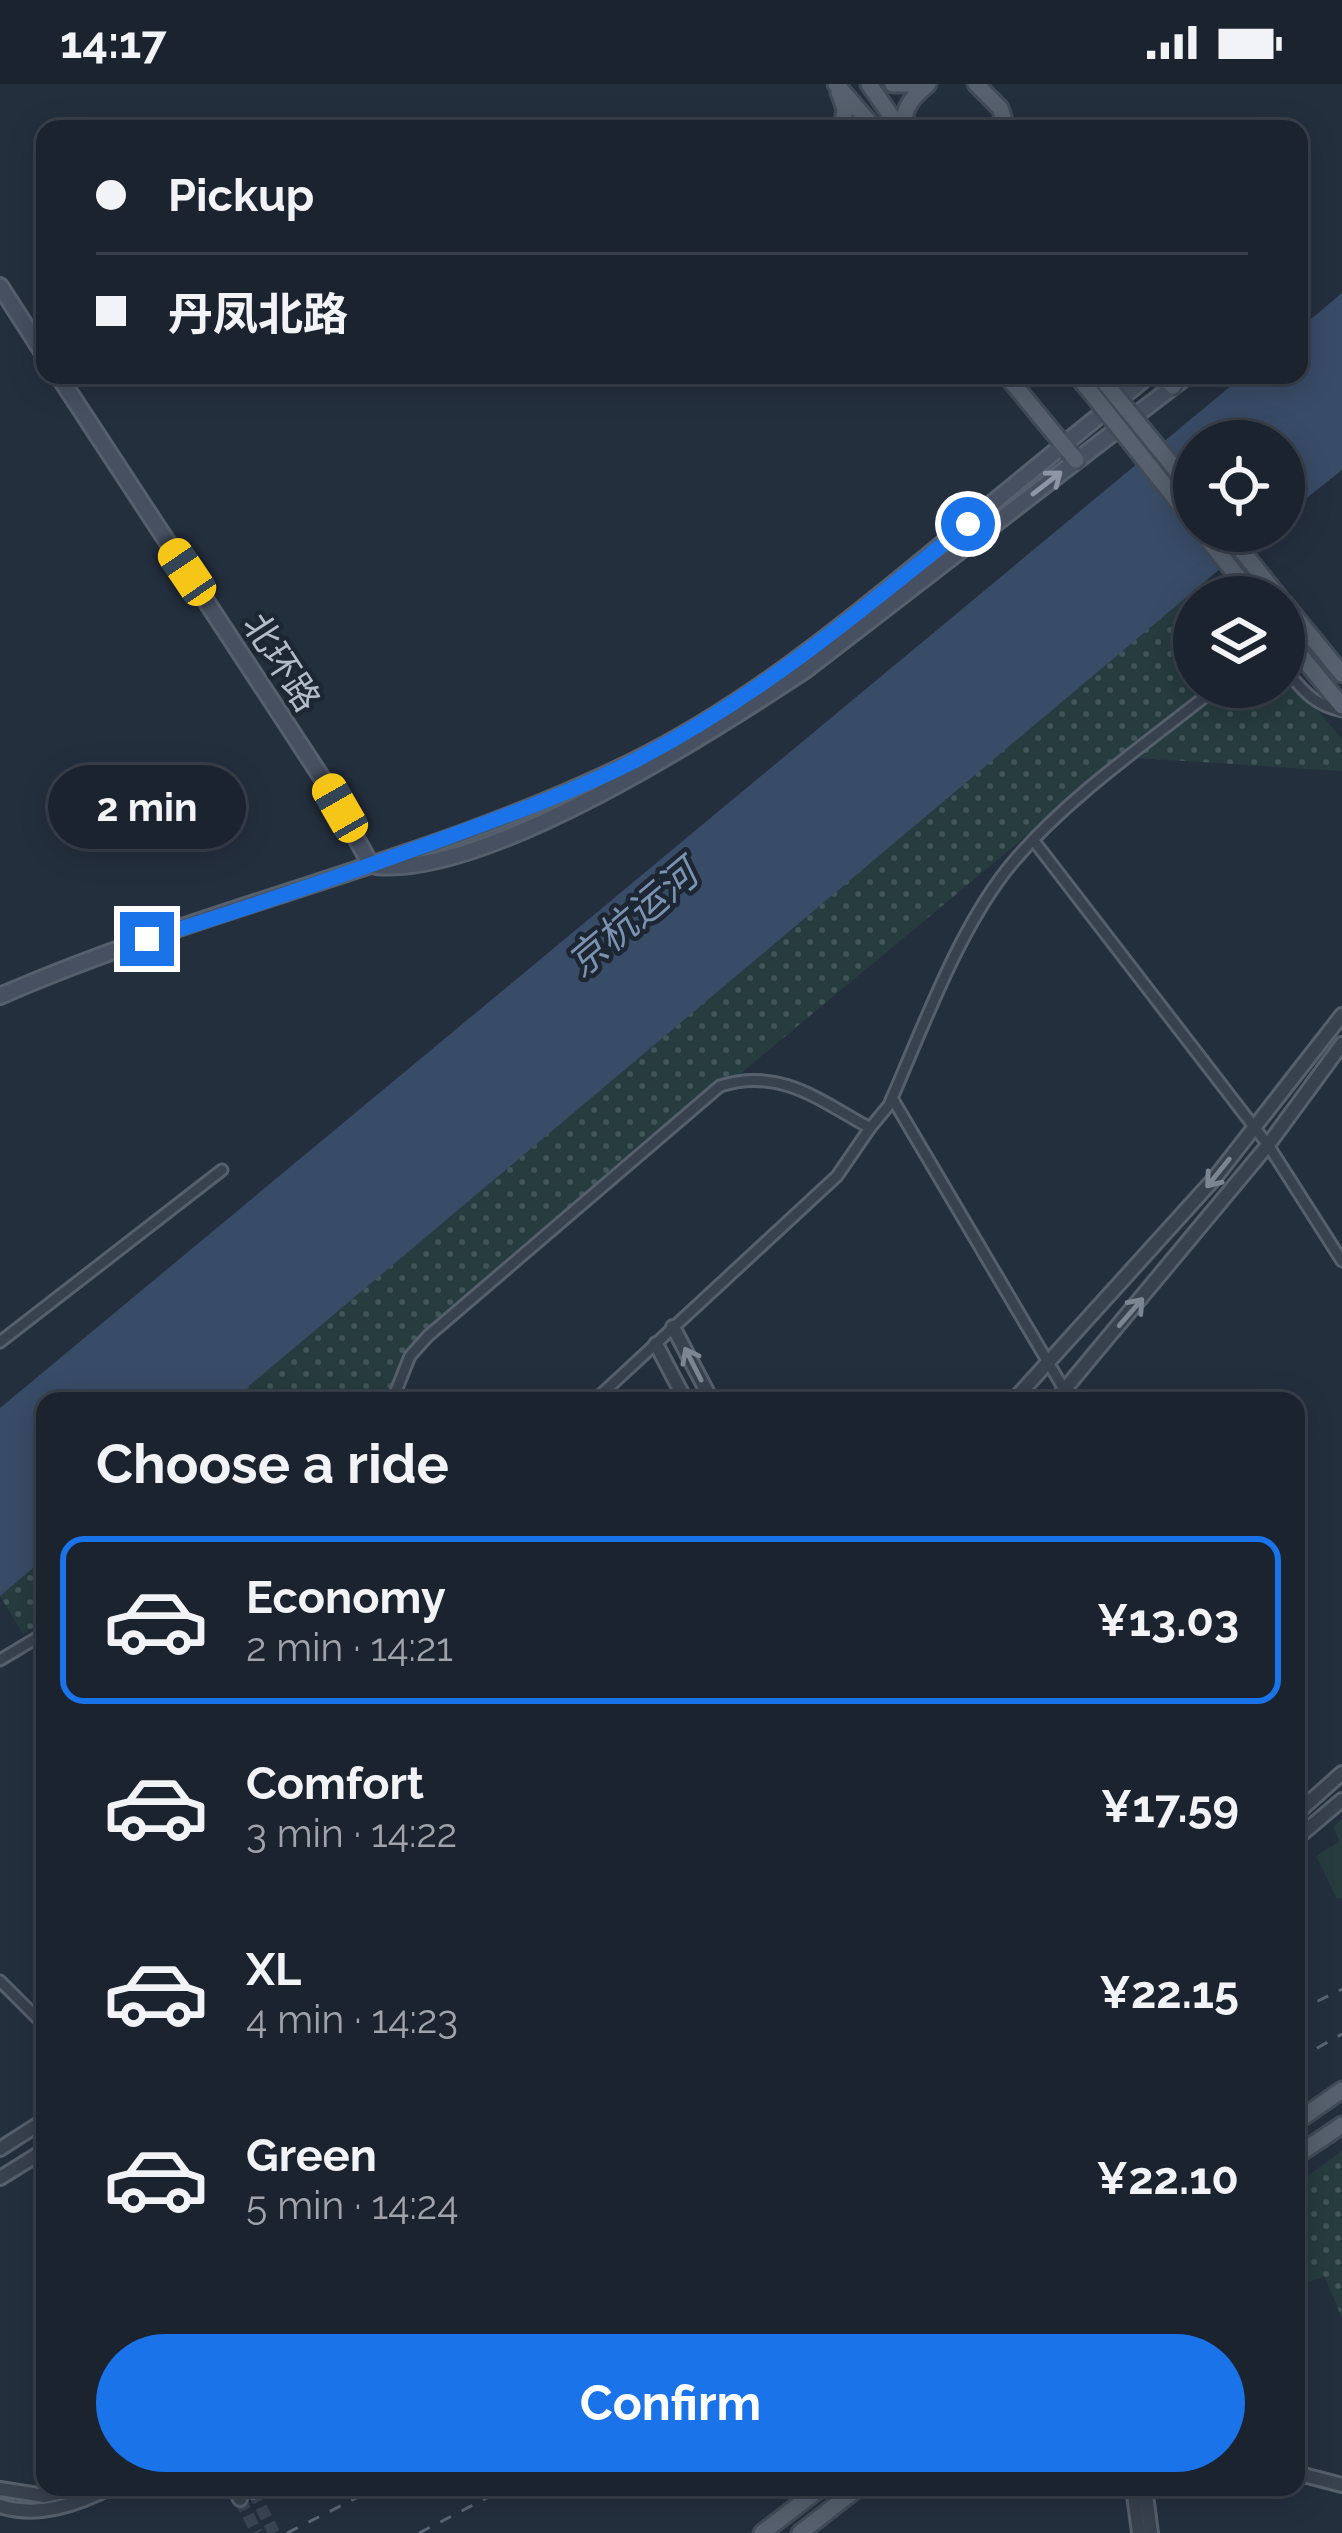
<!DOCTYPE html>
<meta charset="utf-8">
<style>
body{margin:0;font-family:Raleway,"Noto Sans SC",sans-serif;background:#282f3a;color:#f1f3f6;height:100vh;display:flex;flex-direction:column;font-size:45px;white-space:nowrap}
*{box-sizing:border-box;margin:0}
p{font-size:39px;color:#a0a4aa}
.icon{flex:none;width:66px;height:66px;fill:none;stroke:currentColor;stroke-width:2;stroke-linecap:round;stroke-linejoin:round}
.map{position:relative;flex:1;overflow:hidden}
.details{position:absolute;left:36px;top:1308px;width:1269px;height:1104px;display:flex;flex-direction:column;background:#1b232e;border-radius:24px;box-shadow:0 6px 30px #0003,0 0 0 3px #39404a}
.details>*{flex:none}
.banner{position:absolute;left:36px;top:36px;width:1272px;height:264px;border-radius:24px;box-shadow:0 6px 30px #0003,0 0 0 3px #39404a;display:grid;align-content:center;height:264px;padding:0 60px;background:#1b232e}
.controls{position:absolute;left:1173px;top:336px;display:grid;gap:24px}
.controls a{display:grid;place-items:center;width:132px;height:132px;border-radius:50%;background:#1b232e;box-shadow:0 6px 30px #0003,0 0 0 3px #39404a;font-size:60px}
.end{position:absolute;width:54px;height:54px;margin:-27px;border:15px solid #1a73e8;background:#fff;box-shadow:0 0 0 6px #fff}
.from{border-radius:50%}
.bubble{position:absolute;height:84px;border-radius:42px;background:#1b232e;box-shadow:0 6px 30px #0003,0 0 0 3px #39404a;font-size:39px;font-weight:700;line-height:84px;text-align:center}
.car{position:absolute;width:36px;height:72px;margin:-36px -18px;border-radius:15px;box-shadow:0 0 9px 3px #0007;background:linear-gradient(#f5c518 24%,#345 0 40%,#f5c518 0 76%,#345 0 86%,#f5c518 0)}
.banner b{display:flex;align-items:center;gap:42px;height:114px;font-size:45px}
.banner b+b{border-top:3px solid #39404a}
.banner i{width:30px;height:30px;background:#f1f3f6}
ul{padding:0;list-style:none}
li{display:flex;align-items:center;gap:36px;height:168px;margin:0 24px 18px;padding:0 36px;border:6px solid transparent;border-radius:24px}
li div{flex:1}
li b{display:block;font-size:45px}
li em{font-style:normal;font-weight:700}
li.current{border-color:#1a73e8}
li>.icon{width:108px;height:108px;stroke-width:1.5}
h2{padding:0 60px;font-size:54px;line-height:144px}
.button{display:flex;gap:24px;margin-top:auto;padding:24px 60px}
.button a{flex:1;height:138px;border-radius:72px;background:#1a73e8;color:#fff;font-size:48px;font-weight:700;line-height:138px;text-align:center}
.status{display:flex;justify-content:space-between;align-items:center;height:84px;padding:0 60px;background:#1b232e;direction:ltr}
.status svg{height:33px;fill:currentColor}
.map>svg:first-child{display:block}
.park{fill:url(#park-dots)}
.garden{fill:#263c3f}
.water{fill:#394c67}
.lines{fill:none;stroke-linecap:round;stroke-linejoin:round}
.tertiary-tunnel{stroke:#3a4453;stroke-width:12;stroke-dasharray:12 6;stroke-linecap:butt}
.minor-casing{stroke:#565f6c;stroke-width:15}
.tertiary-casing{stroke:#565f6c;stroke-width:18}
.secondary-casing{stroke:#565f6c;stroke-width:20}
.primary-casing{stroke:#414a57;stroke-width:21}
.minor{stroke:#38414e;stroke-width:9}
.tertiary{stroke:#38414e;stroke-width:12}
.secondary{stroke:#465061;stroke-width:14}
.primary{stroke:#56606e;stroke-width:15}
.rail{stroke:#5a6575;stroke-width:3;stroke-dasharray:12 12;stroke-linecap:butt}
.primary-bridge-casing{stroke:#414a57;stroke-width:21;stroke-linecap:butt}
.primary-bridge{stroke:#56606e;stroke-width:15}
.oneway{stroke:#8e96a5}
.oneway2{stroke:#7c8592}
.route{stroke:#1a73e8;stroke-width:15}
.labels{text-anchor:middle;dominant-baseline:central;stroke-width:9;stroke-linejoin:round;paint-order:stroke}
.street-label{font-size:36px;fill:#b4bcc9;stroke:#1d2633}
.water-label{font-size:39px;font-style:italic;fill:#7c92b1;stroke:#1d2633}
</style>
<div class="status"><b>14:17</b><svg viewBox="0 0 49 12"><path d="M0 12V9h3v3zM5 12V6h3v6zM10 12V3h3v9zM15 12V0h3v12zM26 1h20v11H26zM47 4h2v5h-2z"/></svg></div>
<div class="map">
<svg width="1342" height="2449" viewBox="0 0 1342 2449">
<defs>
<pattern id="park-dots" width="8" height="8" patternUnits="userSpaceOnUse" patternTransform="scale(3)"><rect width="8" height="8" fill="#263c3f"/><path d="M2 2h.1M6 6h.1" fill="none" stroke="#435659" stroke-width="1.8" stroke-linecap="round"/></pattern>
</defs>
<rect width="100%" height="100%" fill="#242f3e"/>
<!-- park -->
<g class="park">
<polygon points="1206,494 1222,513 1194,513 1194,603 1284,603 1284,587 1342,655 1342,687 1121,673 413,1262 396,1297 387,1305 386,1317 231,1317"/>
<polygon points="45,1474 45,1538 23,1550 0,1512"/>
<polygon points="1342,2067 1342,2234 1325,2193 1304,2199 1296,2184 1296,2100"/>
</g>
<!-- garden -->
<polygon class="garden" points="1342,1735 1342,1814 1337,1815 1316,1772 1340,1757 1333,1743"/>
<!-- water -->
<polygon class="water" points="1342,209 1342,386 1284,432 1284,357 1194,357 1194,447 1265,447 231,1317 45,1317 45,1474 0,1512 0,1324 1244,291 1299,291 1299,245"/>
<g class="lines">
<!-- tertiary-tunnel -->
<g class="tertiary-tunnel">
<polyline points="253,2407 274,2449"/>
<polyline points="240,2415 257,2449"/>
</g>
<!-- minor casing -->
<g class="minor-casing">
<g id="minor">
<path d="M1284 584C1303 606 1313 621 1342 627"/>
<polyline points="1034,757 1268,1061 1342,1177"/>
<polyline points="892,1014 1071,1317"/>
<polyline points="0,1258 222,1086"/>
<path d="M392 1317 410 1272 428 1252 720 1002C780 983 819 1016 870 1044L889 1021C923 944 960 840 1014 777 1071 710 1149 658 1217 603"/>
<polyline points="594,1317 837,1092 870,1044"/>
<polyline points="0,1576 45,1549"/>
<polyline points="0,1897 45,1942"/>
</g>
</g>
<!-- tertiary casing -->
<g class="tertiary-casing">
<g id="tertiary">
<polyline points="673,1243 712,1317"/>
<polyline points="656,1260 686,1317"/>
<polyline points="1013,1317 1214,1095 1342,931"/>
<polyline points="1055,1317 1268,1061 1342,960"/>
<polyline points="1296,1730 1342,1689"/>
<polyline points="1296,1755 1342,1716"/>
<polyline points="0,2065 45,2036"/>
<polyline points="0,2094 45,2066"/>
<polyline points="1296,2389 1342,2401"/>
<polyline points="234,2403 240,2415"/>
<polyline points="251,2403 253,2407"/>
<polyline points="1133,2403 1139,2449"/>
<polyline points="1145,2403 1151,2449"/>
<polyline points="0,2405 45,2412 87,2403"/>
<path d="M0 2422C38 2434 76 2421 111 2403"/>
</g>
</g>
<!-- secondary casing -->
<g class="secondary-casing">
<g id="secondary">
<polyline points="0,202 45,272"/>
<polyline points="58,291 326,700 371,781"/>
<path d="M376 782C487 793 710 649 804 587L1188 291"/>
<path d="M0 912C206 822 429 778 632 678 741 624 837 547 930 470 1003 411 1076 351 1149 291"/>
</g>
</g>
<!-- primary casing -->
<g class="primary-casing">
<g id="primary">
<polyline points="836,0 875,45"/>
<polyline points="869,0 900,45"/>
<polyline points="893,0 910,0"/>
<polyline points="976,0 1000,24 1007,45"/>
<polyline points="839,8 845,25 842,45"/>
<path d="M906 45C900 25 914 12 928 0"/>
<polyline points="1006,291 1076,376"/>
<polyline points="1076,291 1089,306"/>
<polyline points="1163,291 1173,302"/>
<polyline points="1201,447 1254,513"/>
<polyline points="1226,447 1279,513"/>
<polyline points="1284,519 1342,590"/>
<polyline points="1284,551 1342,622"/>
<polyline points="1296,2038 1342,2006"/>
<polyline points="1296,2072 1342,2041"/>
<polyline points="762,2449 822,2403"/>
<polyline points="800,2449 859,2403"/>
</g>
</g>
<!-- minor -->
<use href="#minor" class="minor"/>
<!-- tertiary -->
<use href="#tertiary" class="tertiary"/>
<!-- secondary -->
<use href="#secondary" class="secondary"/>
<!-- primary -->
<use href="#primary" class="primary"/>
<!-- rail -->
<g class="rail">
<polyline points="1296,1928 1342,1905"/>
<polyline points="1296,1976 1342,1950"/>
<polyline points="287,2449 378,2403"/>
<polyline points="419,2449 508,2403"/>
</g>
<!-- primary-bridge casing -->
<g class="primary-bridge-casing">
<g id="primary-bridge">
<polyline points="1102,295 1194,408"/>
<polyline points="1089,306 1194,438"/>
</g>
</g>
<!-- primary-bridge -->
<use href="#primary-bridge" class="primary-bridge"/>
</g>
<!-- one-way arrows -->
<defs><path id="oneway-shaft" d="M-6 0H5M1.5-3L5.5 0L1.5 3" fill="none" stroke-width="1.6" stroke-linecap="round" stroke-linejoin="round" transform="scale(3)"/></defs>
<use class="oneway" href="#oneway-shaft" transform="translate(1047 399) rotate(-38)"/>
<g class="oneway2">
<use href="#oneway-shaft" transform="translate(1218 1089) rotate(129)"/>
<use href="#oneway-shaft" transform="translate(1131 1228) rotate(-49)"/>
<use href="#oneway-shaft" transform="translate(693 1280) rotate(-117)"/>
</g>
<g class="lines">
<!-- route -->
<path class="route" d="M147 855C240 827 332 795 423 762 494 736 567 711 634 677 757 614 862 526 968 440"/>
</g>
<g class="labels">
<!-- street labels -->
<g class="street-label">
<text transform="translate(282 578) rotate(57)">北环路</text>
</g>
<!-- water labels -->
<g class="water-label">
<text transform="translate(632 834) rotate(-40)">京杭运河</text>
</g>
</g>
</svg>
<div class="controls">
<a><svg class="icon" aria-label="locate" viewBox="0 0 24 24"><circle cx="12" cy="12" r="6"/><path d="M12 2v4M12 18v4M2 12h4M18 12h4"/></svg></a>
<a><svg class="icon" aria-label="layers" viewBox="0 0 24 24"><path d="M12 4l9 5-9 5-9-5zM3 14l9 5 9-5"/></svg></a>
</div>
<i class="end from" style="left:968px;top:440px"></i>
<i class="end" style="left:147px;top:855px"></i>
<div class="bubble" style="left:48px;top:681px;width:198px">2 min</div>
<i class="car" style="left:187px;top:488px;rotate:326deg"></i>
<i class="car" style="left:340px;top:724px;rotate:330deg"></i>
<div class="banner">
<b><i class="from"></i>Pickup</b>
<b><i></i>丹凤北路</b>
</div>
<section class="details">
<h2>Choose a ride</h2>
<ul>
<li class="current"><svg class="icon" aria-label="car" viewBox="0 0 24 24"><path d="M5 17H2v-5l4-1 3-4h7l3 4 3 1v5h-3M9 17h6M6 11h13"/><circle cx="7" cy="17" r="2"/><circle cx="17" cy="17" r="2"/></svg><div><b>Economy</b><p>2 min · 14:21</p></div><em>¥13.03</em></li>
<li><svg class="icon" aria-label="car" viewBox="0 0 24 24"><path d="M5 17H2v-5l4-1 3-4h7l3 4 3 1v5h-3M9 17h6M6 11h13"/><circle cx="7" cy="17" r="2"/><circle cx="17" cy="17" r="2"/></svg><div><b>Comfort</b><p>3 min · 14:22</p></div><em>¥17.59</em></li>
<li><svg class="icon" aria-label="car" viewBox="0 0 24 24"><path d="M5 17H2v-5l4-1 3-4h7l3 4 3 1v5h-3M9 17h6M6 11h13"/><circle cx="7" cy="17" r="2"/><circle cx="17" cy="17" r="2"/></svg><div><b>XL</b><p>4 min · 14:23</p></div><em>¥22.15</em></li>
<li><svg class="icon" aria-label="car" viewBox="0 0 24 24"><path d="M5 17H2v-5l4-1 3-4h7l3 4 3 1v5h-3M9 17h6M6 11h13"/><circle cx="7" cy="17" r="2"/><circle cx="17" cy="17" r="2"/></svg><div><b>Green</b><p>5 min · 14:24</p></div><em>¥22.10</em></li>
</ul>
<div class="button"><a>Confirm</a></div>
</section>
</div>
